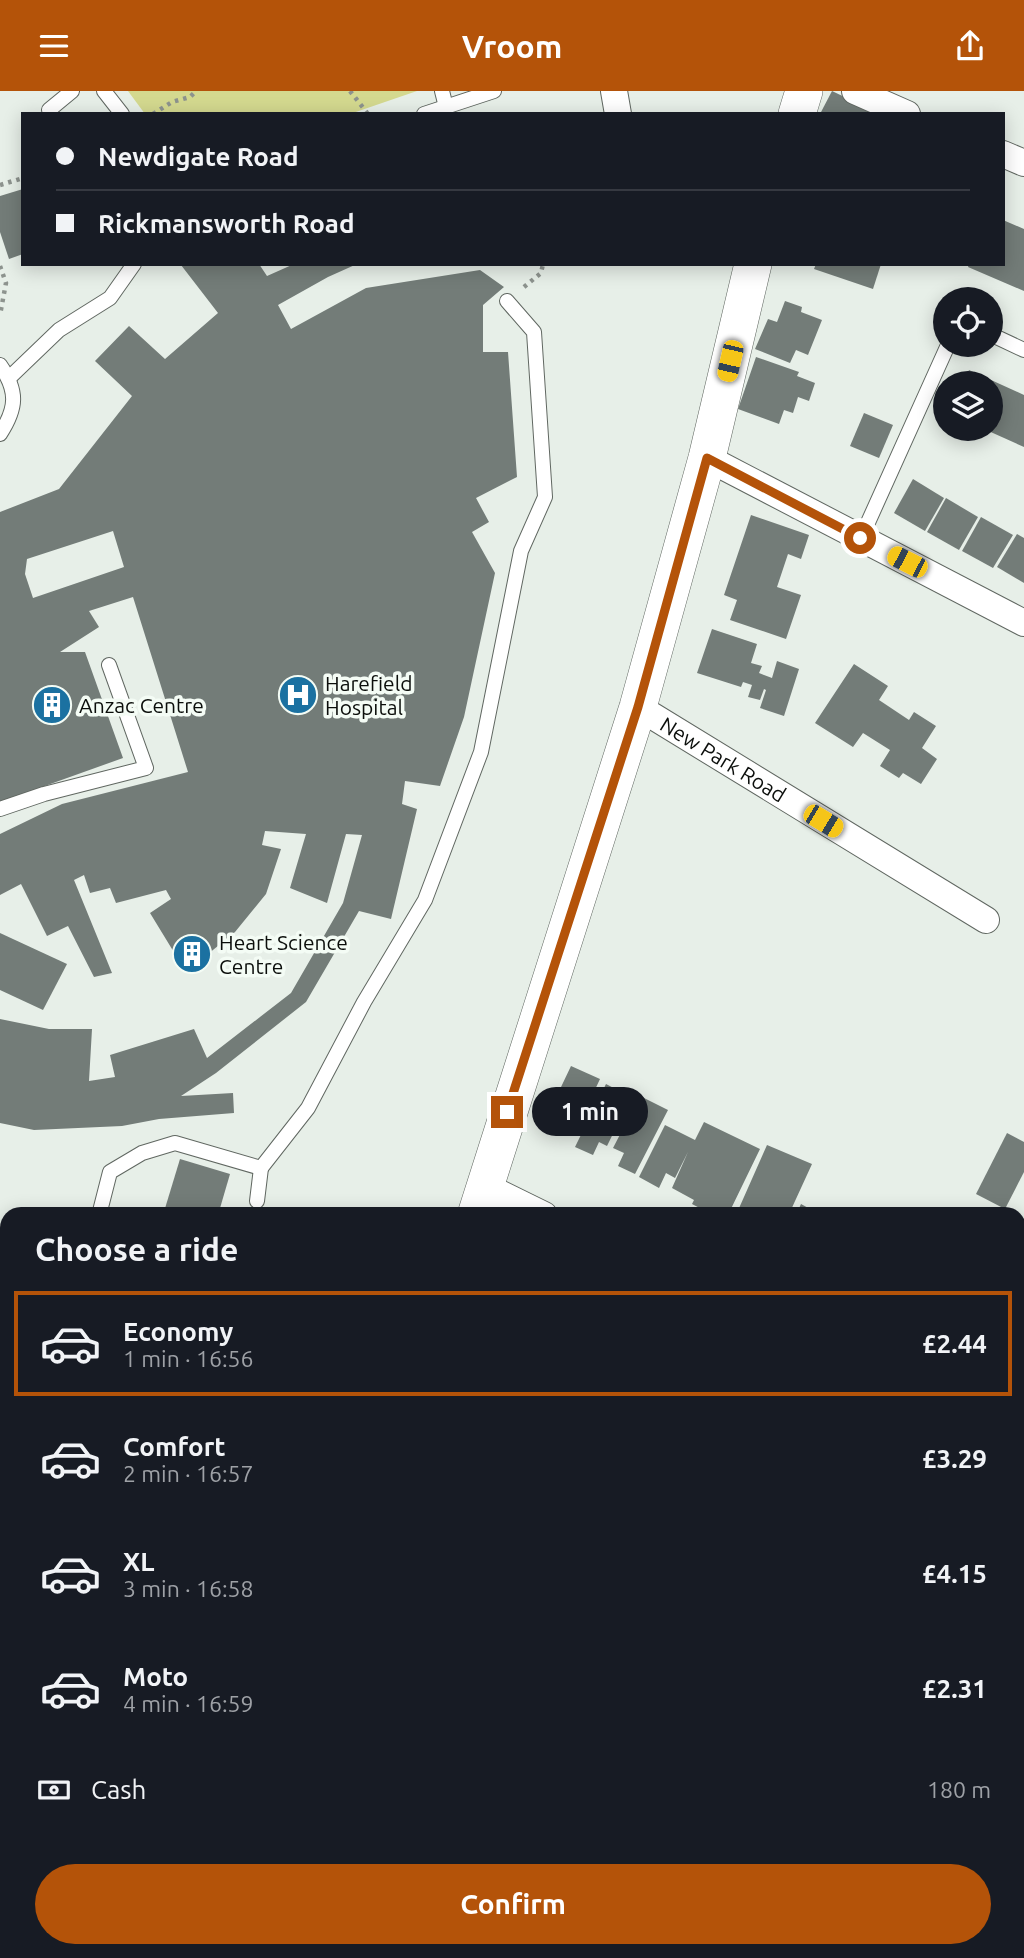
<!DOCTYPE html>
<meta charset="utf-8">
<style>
body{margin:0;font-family:Ubuntu,sans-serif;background:#242831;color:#f1f3f6;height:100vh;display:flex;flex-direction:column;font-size:26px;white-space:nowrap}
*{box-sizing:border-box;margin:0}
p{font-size:23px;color:#9ea1a6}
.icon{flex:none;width:38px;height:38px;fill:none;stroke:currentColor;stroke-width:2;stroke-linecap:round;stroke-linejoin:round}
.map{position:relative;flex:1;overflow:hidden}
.drawer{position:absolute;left:0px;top:1116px;width:1026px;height:751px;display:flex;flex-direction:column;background:#171b24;border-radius:21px 21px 0 0;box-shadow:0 4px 18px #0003}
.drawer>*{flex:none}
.hud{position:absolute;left:21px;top:21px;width:984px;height:154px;border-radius:0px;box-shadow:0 4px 18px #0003;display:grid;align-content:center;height:154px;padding:0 35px;background:#171b24}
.controls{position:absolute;left:933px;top:196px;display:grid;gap:14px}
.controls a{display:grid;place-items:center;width:70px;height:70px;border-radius:50%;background:#171b24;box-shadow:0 4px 18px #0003;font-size:35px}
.end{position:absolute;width:32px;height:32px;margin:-16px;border:9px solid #b45309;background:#fff;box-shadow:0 0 0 4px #fff}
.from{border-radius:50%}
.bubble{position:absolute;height:49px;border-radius:24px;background:#171b24;box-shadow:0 4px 18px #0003;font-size:23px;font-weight:700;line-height:49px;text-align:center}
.car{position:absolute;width:21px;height:42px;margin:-21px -10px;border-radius:9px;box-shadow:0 0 5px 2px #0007;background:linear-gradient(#f5c518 24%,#345 0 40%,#f5c518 0 76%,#345 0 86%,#f5c518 0)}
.hud b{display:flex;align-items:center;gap:24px;height:66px;font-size:26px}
.hud b+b{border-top:2px solid #363941}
.hud i{width:18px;height:18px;background:#f1f3f6}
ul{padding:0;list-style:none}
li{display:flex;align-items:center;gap:21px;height:105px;margin:0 14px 10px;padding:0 21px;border:4px solid transparent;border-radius:0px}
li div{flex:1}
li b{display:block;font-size:26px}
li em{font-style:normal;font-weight:700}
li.current{border-color:#b45309}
li>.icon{width:63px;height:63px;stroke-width:1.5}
h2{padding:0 35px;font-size:32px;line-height:84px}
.pay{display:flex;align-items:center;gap:18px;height:77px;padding:0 35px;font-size:26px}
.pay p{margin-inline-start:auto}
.cta{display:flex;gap:14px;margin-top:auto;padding:14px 35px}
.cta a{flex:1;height:80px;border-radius:42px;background:#b45309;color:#fff;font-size:28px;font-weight:700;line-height:80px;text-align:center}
header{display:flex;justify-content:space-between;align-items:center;height:91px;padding:0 35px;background:#b45309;color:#fff;font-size:32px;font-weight:700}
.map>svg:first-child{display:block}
.green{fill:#d4d98f}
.building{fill:#737c78;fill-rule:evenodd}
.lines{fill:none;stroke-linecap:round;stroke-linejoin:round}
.lane-casing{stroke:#606761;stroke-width:16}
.street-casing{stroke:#606761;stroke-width:28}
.secondary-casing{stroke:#606761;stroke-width:38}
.path{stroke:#8d938e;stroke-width:4.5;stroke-dasharray:3.5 5;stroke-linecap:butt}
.lane{stroke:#fff;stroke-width:14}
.street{stroke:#fff;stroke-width:26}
.secondary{stroke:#fff;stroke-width:37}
.route{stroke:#b45309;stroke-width:9}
.labels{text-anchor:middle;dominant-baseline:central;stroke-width:7;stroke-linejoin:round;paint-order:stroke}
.poi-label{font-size:21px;fill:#0b0e0b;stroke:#f4fcf5;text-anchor:start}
.street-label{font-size:21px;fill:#0b0e0b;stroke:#f4fcf5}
</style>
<header><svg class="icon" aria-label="menu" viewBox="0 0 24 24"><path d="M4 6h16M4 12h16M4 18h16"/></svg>Vroom<svg class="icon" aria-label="share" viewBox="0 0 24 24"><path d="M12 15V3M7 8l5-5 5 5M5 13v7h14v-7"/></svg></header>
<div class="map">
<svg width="1024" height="1867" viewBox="0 0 1024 1867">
<rect width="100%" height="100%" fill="#e7efe8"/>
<!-- green -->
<g class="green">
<polygon points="128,0 417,0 350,23 145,23"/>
<polygon points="0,1204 7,1209 7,1294 0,1294"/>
<polygon points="1018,1372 1024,1374 1024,1639 1019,1653"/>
<polygon points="577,1860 946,1860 945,1867 587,1867"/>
</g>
<!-- building -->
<g class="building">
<polygon points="832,0 880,23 820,23"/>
<polygon points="23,98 23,163 9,168 0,141 0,105"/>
<polygon points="1003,129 1024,138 1024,200 968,176 969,173 1003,173"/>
<path d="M183 173H259L267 185 294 173H357L328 186 278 214 291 238 366 197 480 179 504 196 483 214V261H508L517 386 476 407 489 431 472 441 495 482 464 626 440 695 405 690 402 713 417 718 391 828 359 820 306 911 216 982 181 1005 233 1002 234 1022 159 1028 122 1035 34 1039 0 1032V928L49 938H92L89 990 115 986 110 964 194 938 207 967 291 902 343 812 362 744 346 743 327 812 290 797 306 743 265 740 262 754 281 758 266 803 235 841 186 881 150 822 171 808 166 799 116 812 110 797 90 802 84 784 74 789 112 882 94 886 68 835 47 845 21 793 0 804V743L62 713 188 681 133 506 89 520 99 536 60 561H85L123 667 0 711V421L59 398 132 305 95 270 129 235 165 268 218 222 181 174ZM113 440 124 476 33 507 25 483 27 468Z"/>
<polygon points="816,173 881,173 873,198 814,178"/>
<polygon points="785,210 802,216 801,221 822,229 808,264 796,259 790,272 755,258 768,228 777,231"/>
<polygon points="756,266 799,281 797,285 815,292 809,310 798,306 793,322 784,319 779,333 738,318"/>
<polygon points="969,279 1024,304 1024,356 984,338 990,338 990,292 963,292"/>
<polygon points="864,322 893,334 879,367 850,355"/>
<polygon points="913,388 944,407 925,440 894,422"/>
<polygon points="946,407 978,426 959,459 927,441"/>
<polygon points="751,424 809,444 801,468 788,463 777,496 801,504 786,548 730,529 737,509 724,504"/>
<polygon points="981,426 1013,444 993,477 962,460"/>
<polygon points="1017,443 1024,447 1024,492 997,476"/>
<polygon points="712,538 757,553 751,572 762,575 759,582 772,587 777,570 799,578 784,625 760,617 766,599 764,598 760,609 748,606 752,594 743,591 741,596 697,582"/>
<polygon points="854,573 888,595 879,609 909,629 914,621 936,635 922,657 937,668 921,693 903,682 899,687 880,675 890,659 863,642 853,656 815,632"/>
<polygon points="0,842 67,873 43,919 0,899"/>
<polygon points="571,975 600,988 574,1043 559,1036 566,1022 552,1015"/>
<polygon points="606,993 631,1006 607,1055 599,1051 593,1064 575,1056"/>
<polygon points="640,1005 668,1019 635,1083 618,1075 624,1062 613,1057"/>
<polygon points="704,1031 760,1058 728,1124 716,1118 713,1124 692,1113 694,1109 672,1097 688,1061 675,1087 666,1082 659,1097 639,1086 665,1034 695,1049"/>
<polygon points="1007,1042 1024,1051 1024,1081 1005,1118 976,1103"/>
<polygon points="767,1054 812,1073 790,1121 777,1116 773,1124 736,1124"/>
<polygon points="180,1068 230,1083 218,1124 163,1124"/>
<polygon points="801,1113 821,1124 796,1124"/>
<polygon points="1018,1140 1024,1143 1024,1151 1021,1159 1024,1160 1018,1171"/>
<polygon points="0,1494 7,1496 7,1563 0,1561"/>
<polygon points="1018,1744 1024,1746 1024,1787 1018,1784"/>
<polygon points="0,1754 7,1757 7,1776 0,1794"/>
<polygon points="1018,1788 1024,1791 1024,1831 1018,1829"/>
<polygon points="130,1860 183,1860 181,1867 128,1867"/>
<polygon points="286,1860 331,1860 341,1867 282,1867"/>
<polygon points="963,1860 1007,1860 1004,1867 960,1867"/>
</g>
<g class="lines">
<!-- lane casing -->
<g class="lane-casing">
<g id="lane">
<polyline points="104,0 122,23"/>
<polyline points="442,0 446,16"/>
<polyline points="49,19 72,0"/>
<polyline points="424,23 494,0"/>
<polyline points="990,243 1024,259"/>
<path d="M0 274C18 300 17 317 0 343"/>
<polyline points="9,287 59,239 110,207 134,173"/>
<polyline points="861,447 948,254"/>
<polyline points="0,718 44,703 146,677 109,574"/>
<polyline points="257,1110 261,1077"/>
<polyline points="99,1124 110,1081 142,1062 175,1052 261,1077 308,1017 364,911 425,809 481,661 521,460 545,406 534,241 507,210"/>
<polyline points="0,1172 7,1178"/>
<polyline points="2,1842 7,1823"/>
<polyline points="465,1867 468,1860"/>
</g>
</g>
<!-- street casing -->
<g class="street-casing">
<g id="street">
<polyline points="614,0 618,23"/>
<polyline points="855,0 907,23"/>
<polyline points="1003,63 1024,72"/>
<polyline points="707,367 1024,532"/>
<path id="s1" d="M638 616 986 829"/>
<polyline points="485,1095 544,1124"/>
<polyline points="1018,1267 1024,1260"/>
<polyline points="0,1604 7,1607"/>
</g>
</g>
<!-- secondary casing -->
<g class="secondary-casing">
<g id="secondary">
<polyline points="797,23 804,0"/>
<polyline points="476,1124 638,616 707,367 753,173"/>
<polyline points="488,1860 498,1867"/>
<polyline points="214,1867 216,1860"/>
</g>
</g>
<!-- path -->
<g class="path">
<polyline points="350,0 368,23"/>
<polyline points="153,23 172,11 190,6 196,0"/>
<polyline points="0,94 23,87"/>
<polyline points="0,175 6,192 0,224"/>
<polyline points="524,196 541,182 543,173"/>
<polyline points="788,1860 791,1867"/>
<polyline points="813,1860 816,1867"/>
<polyline points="927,1865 927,1867"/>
<polyline points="754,1867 771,1860"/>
</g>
<!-- lane -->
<use href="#lane" class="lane"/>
<!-- street -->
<use href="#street" class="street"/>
<!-- secondary -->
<use href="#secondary" class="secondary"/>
</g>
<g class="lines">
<!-- route -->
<polyline class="route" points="507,1021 638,616 707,367 860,447"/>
</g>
<!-- icons -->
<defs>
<g id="hospital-disc" transform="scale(2.0125)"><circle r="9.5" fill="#1b71a1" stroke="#f4fcf5"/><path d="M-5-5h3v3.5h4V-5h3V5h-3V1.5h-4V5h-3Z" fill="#fff"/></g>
<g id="building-disc" transform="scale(2.0125)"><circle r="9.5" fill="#1b71a1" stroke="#f4fcf5"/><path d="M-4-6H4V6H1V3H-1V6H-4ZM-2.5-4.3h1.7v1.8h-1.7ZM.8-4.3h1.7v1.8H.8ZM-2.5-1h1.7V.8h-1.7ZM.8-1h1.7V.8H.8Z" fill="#fff"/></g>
</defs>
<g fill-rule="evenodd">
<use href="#hospital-disc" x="298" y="604"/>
<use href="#building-disc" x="52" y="614"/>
<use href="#building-disc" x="192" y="863"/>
</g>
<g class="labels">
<!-- poi labels -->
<g class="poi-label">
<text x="325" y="592">Harefield<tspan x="325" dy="24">Hospital</tspan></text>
<text x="79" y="614">Anzac Centre</text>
<text x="219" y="851">Heart Science<tspan x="219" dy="24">Centre</tspan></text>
</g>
<!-- street labels -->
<g class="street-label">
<text stroke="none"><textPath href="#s1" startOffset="100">New Park Road</textPath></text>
</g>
</g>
</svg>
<div class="controls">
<a><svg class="icon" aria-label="locate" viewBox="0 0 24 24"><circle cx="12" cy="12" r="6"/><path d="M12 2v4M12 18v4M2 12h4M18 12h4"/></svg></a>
<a><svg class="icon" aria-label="layers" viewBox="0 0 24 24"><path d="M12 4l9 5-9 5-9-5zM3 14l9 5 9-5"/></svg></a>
</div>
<i class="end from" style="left:860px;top:447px"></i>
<i class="end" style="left:507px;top:1021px"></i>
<div class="bubble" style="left:532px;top:996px;width:116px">1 min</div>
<i class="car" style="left:730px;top:270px;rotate:193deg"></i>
<i class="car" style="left:907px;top:471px;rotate:297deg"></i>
<i class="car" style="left:823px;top:730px;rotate:121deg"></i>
<div class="hud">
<b><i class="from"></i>Newdigate Road</b>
<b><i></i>Rickmansworth Road</b>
</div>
<section class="drawer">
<h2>Choose a ride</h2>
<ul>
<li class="current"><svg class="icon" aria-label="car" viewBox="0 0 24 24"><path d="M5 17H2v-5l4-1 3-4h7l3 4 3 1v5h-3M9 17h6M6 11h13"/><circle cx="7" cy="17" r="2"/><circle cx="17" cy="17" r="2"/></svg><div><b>Economy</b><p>1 min · 16:56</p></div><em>£2.44</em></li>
<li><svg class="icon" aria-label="car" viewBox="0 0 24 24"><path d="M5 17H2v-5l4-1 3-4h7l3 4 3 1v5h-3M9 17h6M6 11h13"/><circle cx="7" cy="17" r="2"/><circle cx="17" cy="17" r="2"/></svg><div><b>Comfort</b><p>2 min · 16:57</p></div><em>£3.29</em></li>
<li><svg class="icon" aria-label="car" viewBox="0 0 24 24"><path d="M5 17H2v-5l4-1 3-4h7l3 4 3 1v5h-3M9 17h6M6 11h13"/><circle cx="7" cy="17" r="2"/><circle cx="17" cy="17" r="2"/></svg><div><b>XL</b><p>3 min · 16:58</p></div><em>£4.15</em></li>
<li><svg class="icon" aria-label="car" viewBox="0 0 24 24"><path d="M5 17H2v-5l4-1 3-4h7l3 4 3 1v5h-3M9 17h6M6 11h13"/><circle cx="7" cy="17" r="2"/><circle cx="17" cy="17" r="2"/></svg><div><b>Moto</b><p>4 min · 16:59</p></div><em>£2.31</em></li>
</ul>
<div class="pay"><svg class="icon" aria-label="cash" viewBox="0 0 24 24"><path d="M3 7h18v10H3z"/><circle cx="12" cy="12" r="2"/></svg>Cash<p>180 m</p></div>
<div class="cta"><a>Confirm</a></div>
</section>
</div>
